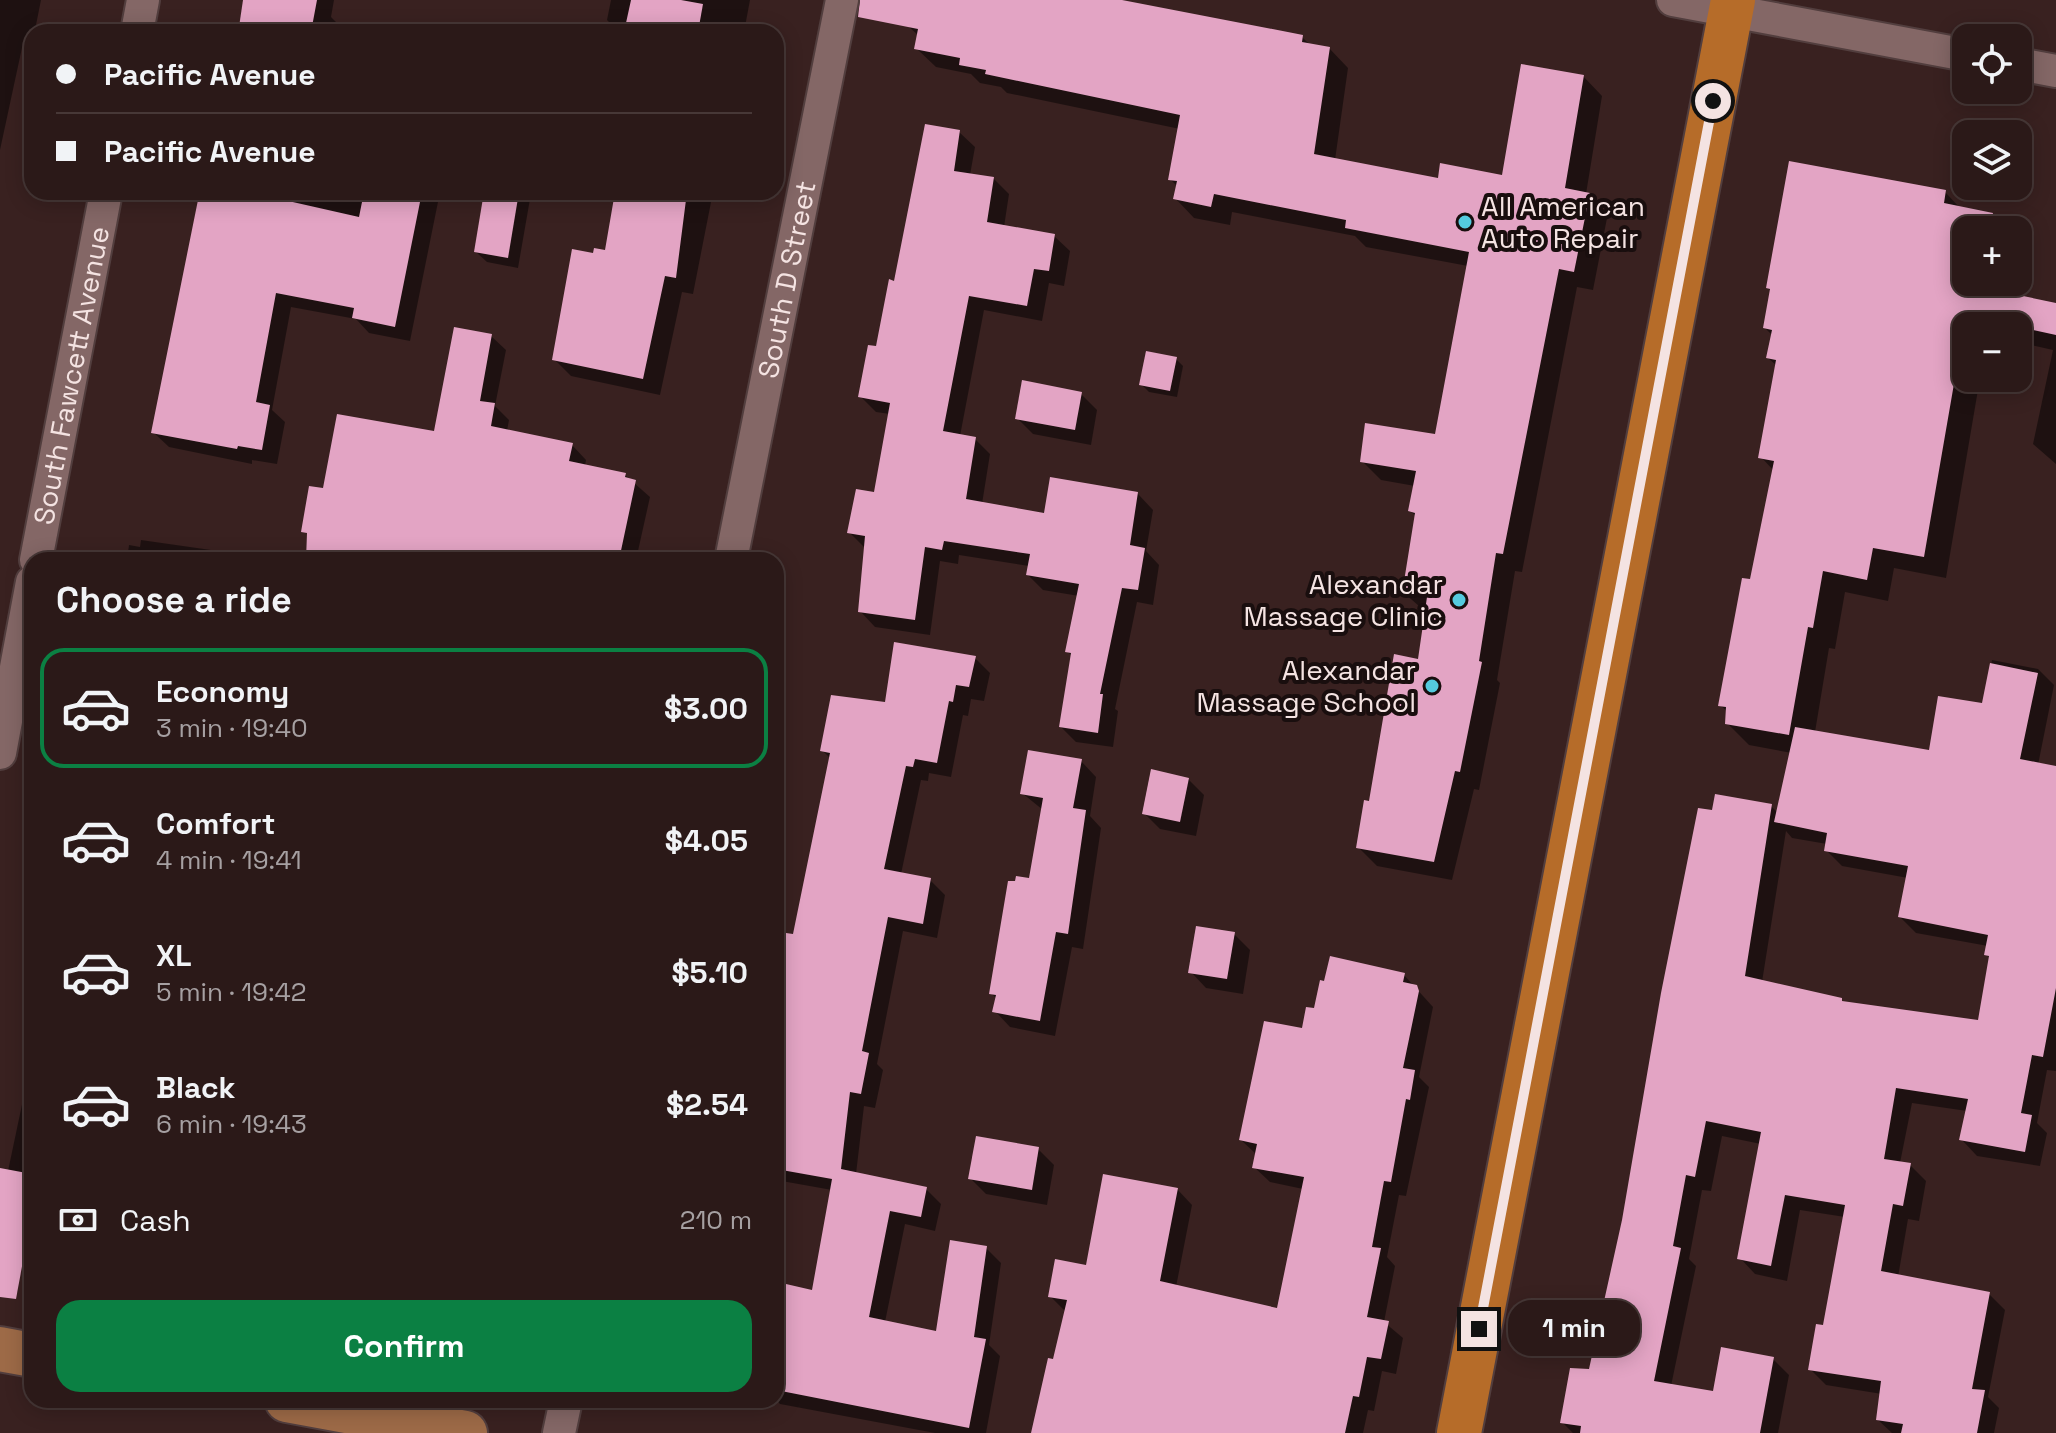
<!DOCTYPE html>
<meta charset="utf-8">
<style>
body{margin:0;font-family:"Space Grotesk",sans-serif;background:#332221;color:#f1f3f6;height:100vh;display:flex;flex-direction:column;font-size:30px;white-space:nowrap}
*{box-sizing:border-box;margin:0}
p{font-size:26px;color:#a6a0a2}
.icon{flex:none;width:44px;height:44px;fill:none;stroke:currentColor;stroke-width:2;stroke-linecap:round;stroke-linejoin:round}
.map{position:relative;flex:1;overflow:hidden}
.details{position:absolute;left:24px;top:552px;width:760px;height:856px;display:flex;flex-direction:column;background:#2b1918;border-radius:24px;box-shadow:0 4px 20px #0003,0 0 0 2px #473837}
.details>*{flex:none}
.hud{position:absolute;left:24px;top:24px;width:760px;height:176px;border-radius:24px;box-shadow:0 4px 20px #0003,0 0 0 2px #473837;display:grid;align-content:center;height:176px;padding:0 32px;background:#2b1918}
.fabs{position:absolute;left:1952px;top:24px;display:grid;gap:16px}
.fabs a{display:grid;place-items:center;width:80px;height:80px;border-radius:16px;background:#2b1918;box-shadow:0 4px 20px #0003,0 0 0 2px #473837;font-size:40px}
.end{position:absolute;width:36px;height:36px;margin:-18px;border:10px solid #f4e3e2;background:#111;box-shadow:0 0 0 4px #111}
.from{border-radius:50%}
.bubble{position:absolute;height:56px;border-radius:24px;background:#2b1918;box-shadow:0 4px 20px #0003,0 0 0 2px #473837;font-size:26px;font-weight:700;line-height:56px;text-align:center}
.hud b{display:flex;align-items:center;gap:28px;height:76px;font-size:30px}
.hud b+b{border-top:2px solid #473837}
.hud i{width:20px;height:20px;background:#f1f3f6}
ul{padding:0;list-style:none}
li{display:flex;align-items:center;gap:24px;height:120px;margin:0 16px 12px;padding:0 16px;border:4px solid transparent;border-radius:24px}
li div{flex:1}
li b{display:block;font-size:30px}
li em{font-style:normal;font-weight:700}
li.active{border-color:#0b8043}
li>.icon{width:72px;height:72px;stroke-width:1.5}
h2{padding:0 32px;font-size:36px;line-height:96px}
.pay{display:flex;align-items:center;gap:20px;height:88px;padding:0 32px;font-size:30px}
.pay p{margin-inline-start:auto}
.action{display:flex;gap:16px;margin-top:auto;padding:16px 32px}
.action a{flex:1;height:92px;border-radius:24px;background:#0b8043;color:#fff;font-size:32px;font-weight:700;line-height:92px;text-align:center}
.map>svg:first-child{display:block}
.shadow{fill:#0007;fill-rule:evenodd}
.building{fill:#e3a4c4}
.lines{fill:none;stroke-linecap:round;stroke-linejoin:round}
.street-casing{stroke:#523e3e;stroke-width:36}
.secondary-casing{stroke:#523e3e;stroke-width:48}
.primary-casing{stroke:#523e3e;stroke-width:48}
.street{stroke:#846766;stroke-width:32}
.secondary{stroke:#9d6a47;stroke-width:44}
.primary{stroke:#b66c29;stroke-width:44}
.route{stroke:#f4e3e2;stroke-width:10}
.poi-dot{fill:#54cade;stroke:#190e0e;stroke-width:3}
.labels{text-anchor:middle;dominant-baseline:central;stroke-width:8;stroke-linejoin:round;paint-order:stroke}
.poi-label{font-size:28px;fill:#f4e3e2;stroke:#190e0e;text-anchor:end}
.street-label{font-size:28px;fill:#f4e3e2;stroke:#190e0e}
</style>
<div class="map">
<svg width="2056" height="1433" viewBox="0 0 2056 1433">
<rect width="100%" height="100%" fill="#392120"/>
<!-- shadow -->
<g class="shadow">
<polygon points="0,0 41,0 32,45 23,43 0,150"/>
<polygon points="249,0 334,0 331,17 338,24 385,32 240,32 245,1"/>
<polygon points="611,0 750,0 744,32 614,32 615,28 607,20"/>
<polygon points="914,0 1111,0 1302,37 1310,45 1329,48 1348,68 1335,160 1439,180 1504,177 1583,76 1602,96 1586,194 1608,213 1593,290 1577,287 1522,572 1515,571 1497,680 1500,683 1479,790 1474,789 1452,880 1377,866 1358,847 1419,661 1427,613 1404,593 1416,516 1410,511 1415,486 1381,480 1362,461 1437,436 1468,266 1366,247 1355,236 1232,212 1230,225 1194,218 1175,198 1178,187 1170,179 1180,129 1007,93 1001,87 980,83 971,74 936,67 916,48 919,36 908,26"/>
<polygon points="959,132 975,147 970,175 994,179 1009,194 1004,227 1054,236 1070,251 1064,286 1049,283 1042,321 984,310 960,436 975,439 990,454 982,504 1046,515 1138,494 1153,510 1146,551 1159,565 1153,605 1137,602 1115,709 1118,711 1113,747 1076,742 1061,727 1072,656 1067,651 1079,596 1043,590 1028,575 1029,566 959,555 958,564 940,561 930,635 875,627 860,611 866,549 850,533 875,495 890,414 876,412 860,396 896,283"/>
<polygon points="200,192 440,192 410,341 369,333 356,319 291,307 272,410 285,422 277,464 252,460 252,464 169,447 153,432"/>
<polygon points="486,192 546,192 544,202 530,199 518,268 487,262 476,252"/>
<polygon points="617,192 713,192 693,294 682,292 660,395 571,376 554,359 594,256 606,252"/>
<path d="M1945 192 1961 209 1992 215 2007 230H1966V282H2006L2004 294 2056 305V464L2033 444 2053 350 2018 342V326H1966V378H1980L1946 578 1894 568 1888 601 1845 592 1835 649 1829 648 1815 732 1930 752 1984 705 1992 660 2038 669 2054 685 2038 765 2056 769V1071L2047 1070 2037 1123 2047 1133 2040 1166 1977 1156 1962 1140 1967 1111 1912 1103 1900 1163 1910 1165 1926 1181 1919 1221 1908 1219 1898 1277 1989 1294 2005 1310 1988 1397 1999 1408 1994 1433H1892L1878 1420 1882 1394 1826 1385 1810 1369 1825 1327 1845 1217 1800 1210 1787 1281 1755 1274 1740 1258 1761 1144 1722 1136 1711 1191 1702 1190 1689 1259 1696 1266 1671 1386 1715 1394 1773 1359 1789 1375 1778 1433H1573L1562 1422 1591 1371 1714 813 1771 806 1778 813 1792 753 1749 745 1727 723 1728 712 1720 705 1752 582 1774 471 1761 457 1777 366 1768 358 1773 336 1765 328 1771 291 1768 288ZM1786 831 1792 838 1827 844 1826 850 1842 866 1908 878 1900 917 1916 933 1988 946 1987 955 1991 959 1979 1022 1845 1003 1762 982Z"/>
<polygon points="491,336 506,350 495,406 509,420 507,431 572,445 586,460 585,466 625,475 650,497 636,560 315,560 436,434"/>
<polygon points="1176,359 1183,366 1177,397 1149,392 1141,384"/>
<polygon points="1081,394 1097,410 1091,445 1033,434 1017,418"/>
<polygon points="141,540 218,551 228,560 127,560 129,545 140,547"/>
<polygon points="975,658 990,673 984,701 971,699 968,716 963,715 951,777 929,773 928,781 921,780 901,874 930,880 945,895 937,938 903,931 877,1064 883,1070 875,1108 864,1106 856,1174 926,1189 941,1204 935,1231 905,1224 885,1322 938,1333 986,1248 1001,1263 989,1345 1000,1356 986,1433 935,1433 780,1404 776,1400 776,1296 814,1292 832,1190 776,1180 776,987 795,937 831,759 822,750 886,704"/>
<polygon points="1081,761 1096,777 1090,816 1101,828 1083,949 1072,947 1055,1036 1010,1027 995,1011 997,999 991,993 1031,880 1043,810 1022,793"/>
<polygon points="1188,779 1204,795 1196,836 1160,829 1144,813"/>
<polygon points="1234,934 1250,950 1243,994 1206,988 1191,972"/>
<polygon points="1404,975 1433,1007 1419,1077 1429,1087 1406,1196 1399,1195 1387,1257 1395,1266 1384,1322 1403,1338 1396,1374 1382,1371 1374,1411 1368,1410 1363,1433 1037,1433 1065,1311 1050,1296 1177,1189 1192,1205 1176,1287 1278,1311 1303,1189 1270,1182 1254,1167 1257,1155 1241,1140 1316,1011"/>
<polygon points="32,1057 32,1269 0,1263 0,1170 8,1171"/>
<polygon points="1038,1149 1054,1165 1047,1205 986,1194 970,1178"/>
</g>
<!-- building -->
<g class="building">
<polygon points="243,0 317,0 311,32 268,32 239,27"/>
<polygon points="631,0 681,0 703,4 698,32 624,32"/>
<polygon points="860,0 1122,0 1303,35 1302,42 1330,47 1314,154 1438,178 1440,163 1502,175 1521,64 1584,75 1565,188 1590,193 1574,272 1559,269 1503,554 1496,553 1479,661 1482,662 1460,772 1455,771 1434,862 1356,848 1364,800 1369,801 1394,654 1418,659 1427,597 1402,594 1415,513 1408,511 1416,471 1360,462 1365,423 1435,434 1469,252 1345,228 1346,220 1214,194 1211,207 1173,199 1177,181 1168,180 1180,115 985,74 986,70 959,65 960,58 914,49 918,29 858,17"/>
<polygon points="925,124 960,130 954,171 994,177 987,222 1055,234 1049,271 1034,269 1027,306 969,296 943,431 976,437 966,499 1044,513 1050,477 1138,492 1130,545 1145,548 1138,590 1122,588 1100,694 1103,694 1098,733 1059,727 1071,653 1065,652 1079,584 1026,575 1030,554 944,541 942,550 925,547 915,620 858,612 865,536 847,533 856,489 874,492 890,403 858,397 868,345 876,346 889,279 894,281"/>
<polygon points="1789,161 1946,190 1944,203 1993,213 1990,230 1966,230 1966,282 1980,282 1980,287 2056,303 2056,335 1974,317 1972,326 1964,326 1924,557 1873,548 1867,580 1823,571 1813,628 1808,627 1789,735 1725,724 1726,707 1718,706 1742,578 1750,579 1774,461 1758,458 1776,360 1766,358 1772,330 1763,328 1770,289 1766,288"/>
<polygon points="210,192 248,192 359,217 364,192 422,192 395,327 352,318 354,308 276,293 256,402 270,405 262,450 238,446 237,449 151,433 199,195 209,198"/>
<polygon points="484,192 519,192 508,258 474,252"/>
<polygon points="615,192 687,192 676,278 665,276 643,379 552,360 572,249 593,253 594,248 605,250"/>
<polygon points="454,327 492,334 480,401 495,403 491,426 573,443 569,461 626,473 625,477 636,480 619,560 306,560 307,533 301,532 309,486 323,488 337,414 434,431"/>
<polygon points="1146,351 1177,357 1170,391 1139,385"/>
<polygon points="1022,380 1082,392 1075,430 1015,419"/>
<polygon points="894,642 976,656 969,687 956,685 953,702 949,701 937,763 915,759 913,767 906,766 884,869 931,878 923,924 888,917 862,1051 869,1053 861,1094 850,1092 841,1169 927,1187 921,1217 890,1211 869,1317 936,1331 950,1240 987,1246 974,1337 986,1339 969,1428 776,1390 776,1305 782,1306 786,1284 812,1290 832,1179 776,1169 776,982 786,933 793,934 830,753 820,751 831,695 885,702"/>
<polygon points="1990,663 2038,673 2020,759 2056,766 2056,988 2043,1057 2032,1055 2021,1113 2032,1115 2025,1152 1959,1140 1968,1099 1896,1088 1884,1159 1911,1163 1903,1206 1893,1204 1881,1271 1990,1292 1972,1389 1985,1390 1977,1433 1901,1433 1903,1424 1876,1420 1881,1381 1808,1370 1816,1324 1823,1325 1845,1205 1785,1195 1771,1266 1737,1259 1761,1132 1706,1121 1695,1177 1686,1175 1673,1246 1681,1248 1654,1381 1713,1391 1721,1347 1774,1357 1760,1433 1580,1433 1581,1426 1560,1423 1570,1368 1589,1369 1622,1220 1661,993 1698,808 1712,810 1715,794 1772,804 1745,976 1842,998 1842,1001 1978,1020 1989,956 1984,955 1988,935 1898,917 1908,866 1824,851 1827,833 1774,822 1795,727 1929,750 1938,696 1982,703"/>
<polygon points="1028,750 1082,759 1073,808 1086,810 1068,934 1056,932 1040,1021 992,1012 996,995 989,994 1008,881 1015,881 1016,876 1029,878 1043,798 1020,794"/>
<polygon points="1151,769 1189,778 1180,822 1142,814"/>
<polygon points="1196,926 1235,932 1227,979 1188,973"/>
<polygon points="1330,956 1405,973 1403,982 1417,985 1419,991 1403,1068 1415,1070 1410,1100 1406,1099 1391,1182 1384,1181 1372,1247 1381,1248 1367,1317 1389,1321 1381,1359 1367,1357 1359,1397 1353,1396 1345,1433 1031,1433 1048,1358 1053,1359 1067,1300 1048,1297 1055,1259 1086,1265 1103,1174 1178,1188 1160,1281 1277,1308 1304,1177 1252,1168 1257,1144 1239,1140 1264,1021 1302,1028 1306,1007 1314,1008 1320,980 1324,981"/>
<polygon points="976,1136 1039,1147 1032,1190 968,1179"/>
<polygon points="0,1168 32,1174 32,1212 16,1299 0,1297"/>
</g>
<g class="lines">
<!-- street casing -->
<g class="street-casing">
<g id="street">
<polyline points="1673,0 1966,55"/>
<polyline points="137,32 143,0"/>
<polyline points="2018,64 2056,71"/>
<path id="s1" d="M36 560 106 192"/>
<path id="s2" d="M731 560 842 0"/>
<polyline points="0,753 32,582"/>
<polyline points="559,1433 566,1400"/>
</g>
</g>
<!-- secondary casing -->
<g class="secondary-casing">
<g id="secondary">
<polyline points="0,1349 32,1355"/>
<polyline points="287,1400 465,1433"/>
</g>
</g>
<!-- primary casing -->
<g class="primary-casing">
<polyline id="primary" points="1459,1433 1733,0"/>
</g>
<!-- street -->
<use href="#street" class="street"/>
<!-- secondary -->
<use href="#secondary" class="secondary"/>
<!-- primary -->
<use href="#primary" class="primary"/>
</g>
<g class="lines">
<!-- route -->
<polyline class="route" points="1479,1329 1713,101"/>
</g>
<!-- markers -->
<g class="poi-dot">
<circle cx="1465" cy="222" r="8"/>
<circle cx="1459" cy="600" r="8"/>
<circle cx="1432" cy="686" r="8"/>
</g>
<g class="labels">
<!-- poi labels -->
<g class="poi-label">
<text x="1481" y="206" text-anchor="start">All American<tspan x="1481" dy="32">Auto Repair</tspan></text>
<text x="1443" y="584">Alexandar<tspan x="1443" dy="32">Massage Clinic</tspan></text>
<text x="1416" y="670">Alexandar<tspan x="1416" dy="32">Massage School</tspan></text>
</g>
<!-- street labels -->
<g class="street-label">
<text stroke="none"><textPath href="#s2" startOffset="286">South D Street</textPath></text>
<text stroke="none"><textPath href="#s1" startOffset="188">South Fawcett Avenue</textPath></text>
</g>
</g>
</svg>
<div class="fabs">
<a><svg class="icon" aria-label="locate" viewBox="0 0 24 24"><circle cx="12" cy="12" r="6"/><path d="M12 2v4M12 18v4M2 12h4M18 12h4"/></svg></a>
<a><svg class="icon" aria-label="layers" viewBox="0 0 24 24"><path d="M12 4l9 5-9 5-9-5zM3 14l9 5 9-5"/></svg></a>
<a>+</a>
<a>−</a>
</div>
<i class="end from" style="left:1713px;top:101px"></i>
<i class="end" style="left:1479px;top:1329px"></i>
<div class="bubble" style="left:1508px;top:1300px;width:132px">1 min</div>
<div class="hud">
<b><i class="from"></i>Pacific Avenue</b>
<b><i></i>Pacific Avenue</b>
</div>
<section class="details">
<h2>Choose a ride</h2>
<ul>
<li class="active"><svg class="icon" aria-label="car" viewBox="0 0 24 24"><path d="M5 17H2v-5l4-1 3-4h7l3 4 3 1v5h-3M9 17h6M6 11h13"/><circle cx="7" cy="17" r="2"/><circle cx="17" cy="17" r="2"/></svg><div><b>Economy</b><p>3 min · 19:40</p></div><em>$3.00</em></li>
<li><svg class="icon" aria-label="car" viewBox="0 0 24 24"><path d="M5 17H2v-5l4-1 3-4h7l3 4 3 1v5h-3M9 17h6M6 11h13"/><circle cx="7" cy="17" r="2"/><circle cx="17" cy="17" r="2"/></svg><div><b>Comfort</b><p>4 min · 19:41</p></div><em>$4.05</em></li>
<li><svg class="icon" aria-label="car" viewBox="0 0 24 24"><path d="M5 17H2v-5l4-1 3-4h7l3 4 3 1v5h-3M9 17h6M6 11h13"/><circle cx="7" cy="17" r="2"/><circle cx="17" cy="17" r="2"/></svg><div><b>XL</b><p>5 min · 19:42</p></div><em>$5.10</em></li>
<li><svg class="icon" aria-label="car" viewBox="0 0 24 24"><path d="M5 17H2v-5l4-1 3-4h7l3 4 3 1v5h-3M9 17h6M6 11h13"/><circle cx="7" cy="17" r="2"/><circle cx="17" cy="17" r="2"/></svg><div><b>Black</b><p>6 min · 19:43</p></div><em>$2.54</em></li>
</ul>
<div class="pay"><svg class="icon" aria-label="cash" viewBox="0 0 24 24"><path d="M3 7h18v10H3z"/><circle cx="12" cy="12" r="2"/></svg>Cash<p>210 m</p></div>
<div class="action"><a>Confirm</a></div>
</section>
</div>
